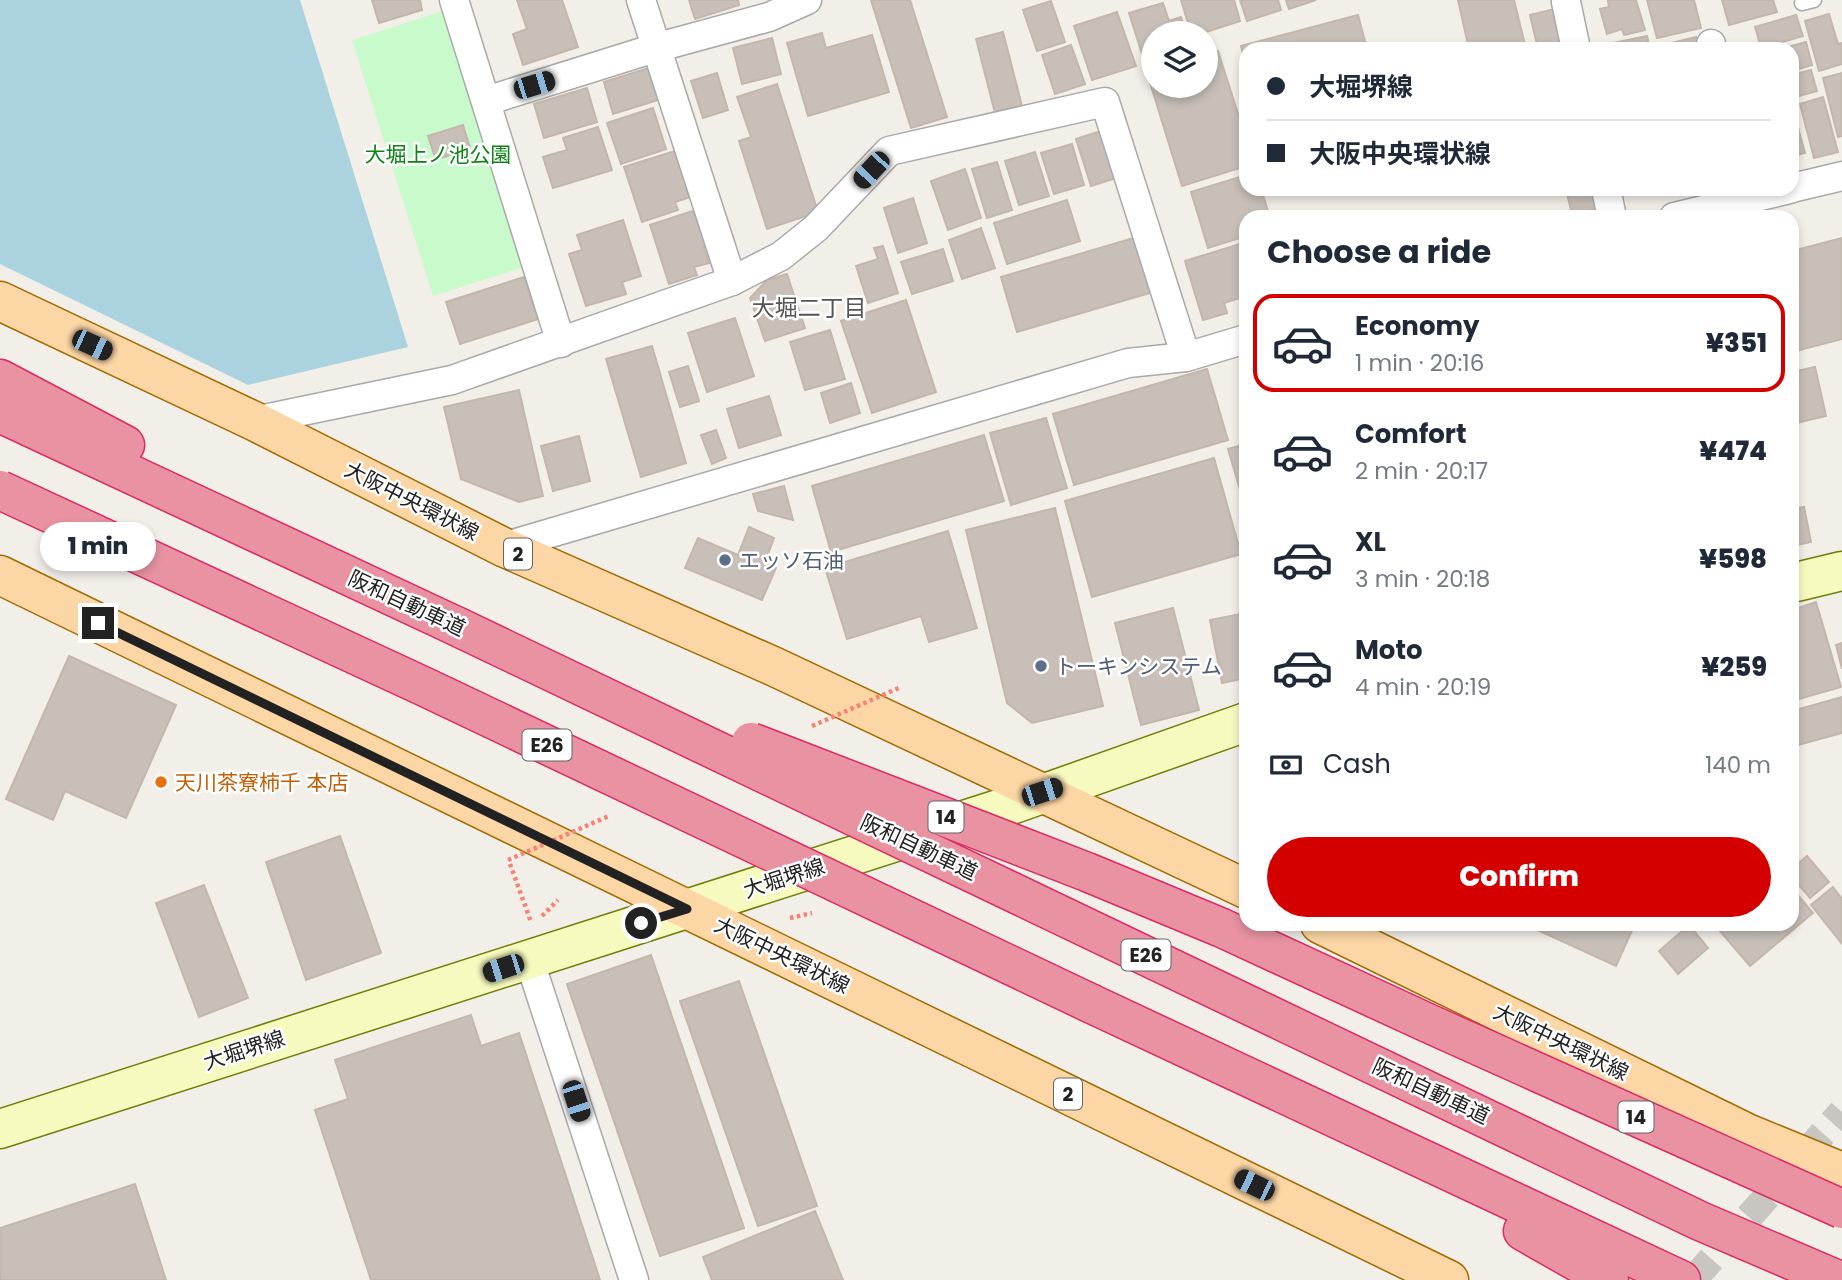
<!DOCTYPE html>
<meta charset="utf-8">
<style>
body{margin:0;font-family:Poppins,"Noto Sans JP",sans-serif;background:#f2f2f3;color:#1f2937;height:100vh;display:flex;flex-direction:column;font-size:26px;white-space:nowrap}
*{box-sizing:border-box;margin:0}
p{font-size:23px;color:#747a83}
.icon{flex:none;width:38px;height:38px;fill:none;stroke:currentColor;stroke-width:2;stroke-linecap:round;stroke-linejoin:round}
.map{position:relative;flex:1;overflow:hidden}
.sheet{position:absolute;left:1239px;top:210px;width:560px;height:721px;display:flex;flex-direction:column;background:#fff;border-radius:21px;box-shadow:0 4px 10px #0003}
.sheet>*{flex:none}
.banner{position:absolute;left:1239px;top:42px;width:560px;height:154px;border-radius:21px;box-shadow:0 4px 10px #0003;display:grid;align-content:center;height:154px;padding:0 28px;background:#fff}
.tools{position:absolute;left:1141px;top:21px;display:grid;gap:14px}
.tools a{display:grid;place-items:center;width:77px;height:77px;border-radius:50%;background:#fff;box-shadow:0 4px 10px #0003;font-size:35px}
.end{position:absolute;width:32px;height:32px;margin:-16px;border:9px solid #222;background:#fff;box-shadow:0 0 0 4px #fff}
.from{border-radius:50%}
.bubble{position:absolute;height:49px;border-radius:24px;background:#fff;box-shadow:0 4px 10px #0003;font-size:23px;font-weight:800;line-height:49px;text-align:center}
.car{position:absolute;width:21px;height:42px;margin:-21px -10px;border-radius:9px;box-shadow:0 0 5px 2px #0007;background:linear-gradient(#222 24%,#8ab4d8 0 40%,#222 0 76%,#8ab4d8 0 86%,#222 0)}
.banner b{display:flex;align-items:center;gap:24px;height:66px;font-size:26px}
.banner b+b{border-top:2px solid #e0e1e3}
.banner i{width:18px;height:18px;background:#1f2937}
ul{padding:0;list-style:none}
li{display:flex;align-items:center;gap:21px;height:98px;margin:0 14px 10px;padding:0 14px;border:4px solid transparent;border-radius:21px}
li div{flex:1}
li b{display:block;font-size:26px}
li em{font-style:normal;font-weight:800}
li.current{border-color:#d40000}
li>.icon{width:63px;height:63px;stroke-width:1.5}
h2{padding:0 28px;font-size:32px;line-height:84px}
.pay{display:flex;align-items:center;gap:18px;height:77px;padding:0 28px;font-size:26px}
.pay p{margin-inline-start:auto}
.cta{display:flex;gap:14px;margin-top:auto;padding:14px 28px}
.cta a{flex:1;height:80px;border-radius:42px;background:#d40000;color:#fff;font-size:28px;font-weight:800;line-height:80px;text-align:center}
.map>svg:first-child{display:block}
.park{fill:#c8facc}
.water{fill:#aad3df}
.building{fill:#c7bfb8;stroke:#c4b6ab;stroke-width:2}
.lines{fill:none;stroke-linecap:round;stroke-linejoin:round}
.minor-tunnel{stroke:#c8c6c1;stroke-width:28;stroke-dasharray:28 14;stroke-linecap:butt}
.service-casing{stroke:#a9a9a9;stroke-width:17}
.minor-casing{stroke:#a9a9a9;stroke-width:31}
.secondary-casing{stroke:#707d05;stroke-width:41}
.primary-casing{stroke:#a06b00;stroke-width:41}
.motorway-casing{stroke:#dc2a67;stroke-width:41}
.path{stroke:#fa8072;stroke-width:4.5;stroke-dasharray:3.5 3.5;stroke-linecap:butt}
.service{stroke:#fff;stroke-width:14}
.minor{stroke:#fff;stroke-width:28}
.secondary{stroke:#f7fabf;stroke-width:38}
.primary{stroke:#fcd6a4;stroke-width:38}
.motorway{stroke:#e892a2;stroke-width:38}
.motorway-bridge-casing{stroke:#dc2a67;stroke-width:41;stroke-linecap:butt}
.path-bridge{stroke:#fa8072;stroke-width:4.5;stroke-dasharray:3.5 3.5;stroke-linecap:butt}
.motorway-bridge{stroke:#e892a2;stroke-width:38}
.route{stroke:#222;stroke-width:9}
.service-dot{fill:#5c6f8a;stroke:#fff;stroke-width:2.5}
.food-dot{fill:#e8710a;stroke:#fff;stroke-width:2.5}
.labels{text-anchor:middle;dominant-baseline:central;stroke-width:5;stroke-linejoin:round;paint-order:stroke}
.shield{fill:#fff;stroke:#646464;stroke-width:2}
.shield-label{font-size:19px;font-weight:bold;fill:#222}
.park-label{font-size:21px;fill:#0c8416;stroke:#fff}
.street-label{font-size:21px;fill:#222;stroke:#fff}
.service-label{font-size:21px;fill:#4e5e75;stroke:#fff;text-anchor:start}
.food-label{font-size:21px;fill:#c56008;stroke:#fff;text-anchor:start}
.neighbourhood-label{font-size:23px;fill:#555;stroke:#fff}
</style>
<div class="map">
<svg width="1842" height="1280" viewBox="0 0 1842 1280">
<rect width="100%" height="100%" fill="#f2efe9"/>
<!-- park -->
<polygon class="park" points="443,11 524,267 433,296 352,40"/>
<!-- water -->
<polygon class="water" points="0,0 300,0 408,347 248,385 0,264"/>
<!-- building -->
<g class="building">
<polygon points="372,0 420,0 422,10 379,23"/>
<polygon points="517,0 562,0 578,47 523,65 513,34 527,29"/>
<polygon points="689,0 738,0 739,5 695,19"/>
<polygon points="871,0 910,0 947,117 911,128"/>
<polygon points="1181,0 1234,0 1240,21 1203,33 1191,33"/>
<polygon points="1240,0 1278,0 1281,10 1247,21"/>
<polygon points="1286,0 1316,0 1289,9"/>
<polygon points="1458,0 1514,0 1526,49 1469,49"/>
<polygon points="1608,0 1636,0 1645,30 1624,35 1622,29 1607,34 1600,9 1609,7"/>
<polygon points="1647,0 1694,0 1701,28 1657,38"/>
<polygon points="1722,0 1773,0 1777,12 1729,25"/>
<polygon points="1051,1 1065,42 1037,51 1023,10"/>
<polygon points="1163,3 1169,21 1181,17 1186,33 1153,33 1153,50 1142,54 1129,13"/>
<polygon points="1563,7 1570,41 1554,45 1555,49 1538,49 1530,15"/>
<polygon points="1117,12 1136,66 1092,80 1074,26"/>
<polygon points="1829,14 1838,44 1842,43 1842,64 1819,71 1805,21"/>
<polygon points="1358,15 1367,49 1246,49 1246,66 1241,46"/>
<polygon points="1796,15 1803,36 1761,48 1755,27"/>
<polygon points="1003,32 1022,106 995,113 976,39"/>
<polygon points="822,33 826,48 872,35 889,92 808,116 787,43"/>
<polygon points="1647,36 1650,49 1615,49 1613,43"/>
<polygon points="1696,37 1699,49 1655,49 1655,47"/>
<polygon points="772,38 781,74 742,84 733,48"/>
<polygon points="1806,42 1812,65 1792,71 1792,49 1780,49"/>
<polygon points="1071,45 1085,84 1055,94 1042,55"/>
<polygon points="1218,51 1246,139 1246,166 1182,186 1147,73 1153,71 1153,86 1206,86 1206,55"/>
<polygon points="652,67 661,99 613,114 604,82"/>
<polygon points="1811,70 1817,91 1792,98 1792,75"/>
<polygon points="717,73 728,110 703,118 691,81"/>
<polygon points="1842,73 1842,136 1838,137 1823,78"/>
<polygon points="777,84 818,212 767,229 739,141 751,137 737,97"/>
<polygon points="587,88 597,122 544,138 534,104"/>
<polygon points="1823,97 1838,152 1814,158 1800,104"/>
<polygon points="1792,106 1805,153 1792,156"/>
<polygon points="653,108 666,149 621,164 607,123"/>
<polygon points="463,125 470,148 436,160 428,136"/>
<polygon points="598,127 612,170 553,188 543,157 567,150 563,138"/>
<polygon points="1101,131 1116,178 1091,186 1076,139"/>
<polygon points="1072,144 1084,185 1054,194 1041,153"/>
<polygon points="675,151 690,197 675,202 678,210 642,222 624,167"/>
<polygon points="1035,152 1049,196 1019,205 1005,161"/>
<polygon points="997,162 1012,210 987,218 972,169"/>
<polygon points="965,169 981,218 948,230 931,181"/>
<polygon points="1246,175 1246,189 1261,189 1270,217 1246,217 1246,236 1208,248 1191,192"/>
<polygon points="1566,189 1599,189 1603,207 1572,215"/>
<polygon points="913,198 927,243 898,253 884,208"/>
<polygon points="1067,200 1080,241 1007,264 994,223"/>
<polygon points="702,208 714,245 704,248 709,263 694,267 697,275 669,284 650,225"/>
<polygon points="623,220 641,276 622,282 626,294 586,306 569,254 582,250 577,235"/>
<polygon points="981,228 995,268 962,279 949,240"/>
<polygon points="1137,237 1153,292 1017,332 1001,277"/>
<polygon points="1842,238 1842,339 1792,352 1792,251"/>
<polygon points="1246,242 1246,296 1224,303 1227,313 1203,320 1185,261"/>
<polygon points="883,246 898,293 868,303 856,266 878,259 874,248"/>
<polygon points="943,249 953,281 912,294 901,262"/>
<polygon points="787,274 805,328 765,341 750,298 767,280"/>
<polygon points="524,277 538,319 460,344 446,302"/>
<polygon points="906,300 936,392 872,413 841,321"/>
<polygon points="735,318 754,376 707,392 688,333"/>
<polygon points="830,330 845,379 805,390 790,342"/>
<polygon points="652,346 686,463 641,477 606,359"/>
<polygon points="688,366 699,401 680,407 669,372"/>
<polygon points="1815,367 1826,416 1792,424 1792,372"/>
<polygon points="1207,369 1228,440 1074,485 1053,414"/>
<polygon points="851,383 860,413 830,423 821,393"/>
<polygon points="519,390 543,496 519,502 461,479 444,407"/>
<polygon points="769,396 781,435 739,448 727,409"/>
<polygon points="1046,418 1067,488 1011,505 990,433"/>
<polygon points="716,430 726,458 712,464 701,435"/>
<polygon points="984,435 1004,501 831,552 812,486"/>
<polygon points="579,436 590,481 553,491 541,446"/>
<polygon points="1246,444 1246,510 1228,449"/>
<polygon points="1214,458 1241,554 1092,597 1065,501"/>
<polygon points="784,486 793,520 758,511 753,494"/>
<polygon points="1804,507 1811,542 1792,546 1792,509"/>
<polygon points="1055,508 1103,706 1032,723 1007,703 966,530"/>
<polygon points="749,527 774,538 765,562 776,568 762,600 685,568 698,538 738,555"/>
<polygon points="948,531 977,628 929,642 921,616 847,639 825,568"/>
<polygon points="1816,602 1841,687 1792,701 1792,610"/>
<polygon points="1173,608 1199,710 1141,725 1115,623"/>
<polygon points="1246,613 1246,678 1222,683 1210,620"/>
<polygon points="1842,643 1842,669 1836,645"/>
<polygon points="69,656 176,705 126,818 65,791 53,820 6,799"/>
<polygon points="1842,697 1842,733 1798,745 1792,724 1792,711"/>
<polygon points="340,836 381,953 306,980 266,862"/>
<polygon points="1807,856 1829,882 1810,898 1792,877 1792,869"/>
<polygon points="204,885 248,998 199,1017 156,903"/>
<polygon points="1833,887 1842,899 1842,944 1811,905"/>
<polygon points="1792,888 1813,913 1750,966 1714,924 1792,924"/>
<polygon points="1524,924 1635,924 1616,966"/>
<polygon points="1689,925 1708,948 1678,974 1659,951"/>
<polygon points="651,955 744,1228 660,1256 567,984"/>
<polygon points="739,981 817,1206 758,1226 680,1001"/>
<polygon points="471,1015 481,1046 519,1033 600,1280 371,1280 315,1110 348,1099 335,1060"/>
<polygon points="135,1184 166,1280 0,1280 0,1228"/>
<polygon points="815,1211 843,1280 712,1280 703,1257"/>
</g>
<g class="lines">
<!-- minor-tunnel -->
<polyline class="minor-tunnel" points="1693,1280 1842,1112"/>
<!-- service casing -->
<g class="service-casing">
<polyline id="service" points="1802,3 1814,0"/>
</g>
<!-- minor casing -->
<g class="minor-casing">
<g id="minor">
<polyline points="454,0 561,343"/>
<polyline points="641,0 732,281"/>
<polyline points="1566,2 1576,49"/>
<polyline points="1711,44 1712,49"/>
<polyline points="486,101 655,48 769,17 807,0"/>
<polyline points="1792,188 1842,176"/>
<polyline points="1606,189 1612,217"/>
<polyline points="1674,217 1790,189"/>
<polyline points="254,421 452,380 732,281 781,256 816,228 889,151 1105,102 1186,357"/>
<polyline points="503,547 1128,363 1186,357 1246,339"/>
<polyline points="529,959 634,1280"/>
</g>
</g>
<!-- secondary casing -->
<g class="secondary-casing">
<g id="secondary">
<polyline points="1792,583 1842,571"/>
<polyline points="0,1129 1014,804 1246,722"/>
</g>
</g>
<!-- primary casing -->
<g class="primary-casing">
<g id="primary">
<polyline points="0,301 254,421 503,547 775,667 1246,889"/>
<polyline points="0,575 1449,1280"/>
<polyline points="1320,924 1747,1133 1842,1172"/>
</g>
</g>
<!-- motorway casing -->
<g class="motorway-casing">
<g id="motorway">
<polyline points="0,379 125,445"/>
<polyline points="0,413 456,626"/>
<polyline points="1092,1004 1681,1280"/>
<polyline points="1523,1231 1609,1280"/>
</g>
</g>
<!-- path -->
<g class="path">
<polyline points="510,864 531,922"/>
<polyline points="542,916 558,900"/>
<polyline points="790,918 812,913"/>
</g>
<!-- service -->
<use href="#service" class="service"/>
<!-- minor -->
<use href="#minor" class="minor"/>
<!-- secondary -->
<use href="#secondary" class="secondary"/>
<!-- primary -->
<use href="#primary" class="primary"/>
<!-- motorway -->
<use href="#motorway" class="motorway"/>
<!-- motorway-bridge casing -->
<g class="motorway-bridge-casing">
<g id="motorway-bridge">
<polyline points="0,490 425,687 1092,1004"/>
<polyline points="456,626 1700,1221 1838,1280"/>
<polyline points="751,742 1087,872 1222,928 1430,1024 1842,1209"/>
</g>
</g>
<!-- path-bridge -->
<g class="path-bridge">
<polyline points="812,726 901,687"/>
<polyline points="508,860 609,816"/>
</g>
<!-- motorway-bridge -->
<use href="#motorway-bridge" class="motorway-bridge"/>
</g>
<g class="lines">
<!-- route -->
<polyline class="route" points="98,623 687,909 641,923"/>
</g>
<!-- markers -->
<g class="service-dot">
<circle cx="725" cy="560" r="7"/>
<circle cx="1041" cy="666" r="7"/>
</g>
<circle class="food-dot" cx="161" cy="782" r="7"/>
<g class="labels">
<!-- shield labels -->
<g class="shield">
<rect x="504" y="538.5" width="28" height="31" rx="5"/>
<rect x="522.5" y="729.5" width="49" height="31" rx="5"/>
<rect x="928.5" y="801.5" width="35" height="31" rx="5"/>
<rect x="1121.5" y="939.5" width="49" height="31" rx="5"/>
<rect x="1054" y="1078.5" width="28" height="31" rx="5"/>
<rect x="1618.5" y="1101.5" width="35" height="31" rx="5"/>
</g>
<g class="shield-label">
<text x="518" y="554">2</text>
<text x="547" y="745">E26</text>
<text x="946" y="817">14</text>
<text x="1146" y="955">E26</text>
<text x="1068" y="1094">2</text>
<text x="1636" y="1117">14</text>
</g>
<!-- park labels -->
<g class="park-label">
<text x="438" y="154">大堀上ノ池公園</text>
</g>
<!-- street labels -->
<g class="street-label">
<text transform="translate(412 501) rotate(27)">大阪中央環状線</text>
<text transform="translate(407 603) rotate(25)">阪和自動車道</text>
<text transform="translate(919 847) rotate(25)">阪和自動車道</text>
<text transform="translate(784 878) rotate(-18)">大堀堺線</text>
<text transform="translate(782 955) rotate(26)">大阪中央環状線</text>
<text transform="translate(1561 1042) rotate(26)">大阪中央環状線</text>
<text transform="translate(244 1050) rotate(-18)">大堀堺線</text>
<text transform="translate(1431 1091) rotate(25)">阪和自動車道</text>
</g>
<!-- service labels -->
<g class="service-label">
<text x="739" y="560">エッソ石油</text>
<text x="1055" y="666">トーキンシステム</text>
</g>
<!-- food labels -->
<g class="food-label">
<text x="175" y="782">天川茶寮柿千 本店</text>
</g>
<!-- neighbourhood labels -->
<g class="neighbourhood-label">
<text x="809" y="308">大堀二丁目</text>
</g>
</g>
</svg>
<div class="tools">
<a><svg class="icon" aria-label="layers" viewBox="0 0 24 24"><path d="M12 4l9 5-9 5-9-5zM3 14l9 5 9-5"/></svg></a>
</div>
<i class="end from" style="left:641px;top:923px"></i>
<i class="end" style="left:98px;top:623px"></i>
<div class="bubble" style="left:40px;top:522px;width:116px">1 min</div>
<i class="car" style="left:534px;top:85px;rotate:73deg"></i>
<i class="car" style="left:871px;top:170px;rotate:223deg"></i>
<i class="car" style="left:92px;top:345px;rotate:115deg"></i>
<i class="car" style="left:1042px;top:792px;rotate:72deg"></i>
<i class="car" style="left:503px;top:968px;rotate:252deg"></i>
<i class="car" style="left:576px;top:1101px;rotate:162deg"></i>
<i class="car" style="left:1254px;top:1185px;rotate:296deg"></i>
<div class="banner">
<b><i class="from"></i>大堀堺線</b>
<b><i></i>大阪中央環状線</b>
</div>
<section class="sheet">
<h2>Choose a ride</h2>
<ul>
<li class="current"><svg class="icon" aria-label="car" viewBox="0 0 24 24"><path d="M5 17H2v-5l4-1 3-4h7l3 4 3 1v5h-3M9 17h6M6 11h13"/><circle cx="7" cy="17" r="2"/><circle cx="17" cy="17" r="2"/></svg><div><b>Economy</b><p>1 min · 20:16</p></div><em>¥351</em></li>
<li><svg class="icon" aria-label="car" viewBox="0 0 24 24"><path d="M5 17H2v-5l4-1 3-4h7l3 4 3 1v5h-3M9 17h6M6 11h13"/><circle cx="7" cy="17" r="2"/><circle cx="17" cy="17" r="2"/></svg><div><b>Comfort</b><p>2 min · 20:17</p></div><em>¥474</em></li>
<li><svg class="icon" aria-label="car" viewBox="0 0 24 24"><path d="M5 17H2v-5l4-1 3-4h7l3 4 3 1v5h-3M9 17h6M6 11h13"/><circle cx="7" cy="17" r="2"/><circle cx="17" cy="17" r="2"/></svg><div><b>XL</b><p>3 min · 20:18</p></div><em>¥598</em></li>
<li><svg class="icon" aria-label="car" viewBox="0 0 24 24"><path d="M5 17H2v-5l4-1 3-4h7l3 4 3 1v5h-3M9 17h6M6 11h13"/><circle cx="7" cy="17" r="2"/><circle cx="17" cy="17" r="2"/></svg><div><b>Moto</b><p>4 min · 20:19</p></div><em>¥259</em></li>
</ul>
<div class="pay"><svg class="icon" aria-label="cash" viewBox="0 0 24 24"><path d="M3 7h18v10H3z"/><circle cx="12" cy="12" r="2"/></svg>Cash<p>140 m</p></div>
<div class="cta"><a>Confirm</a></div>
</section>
</div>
